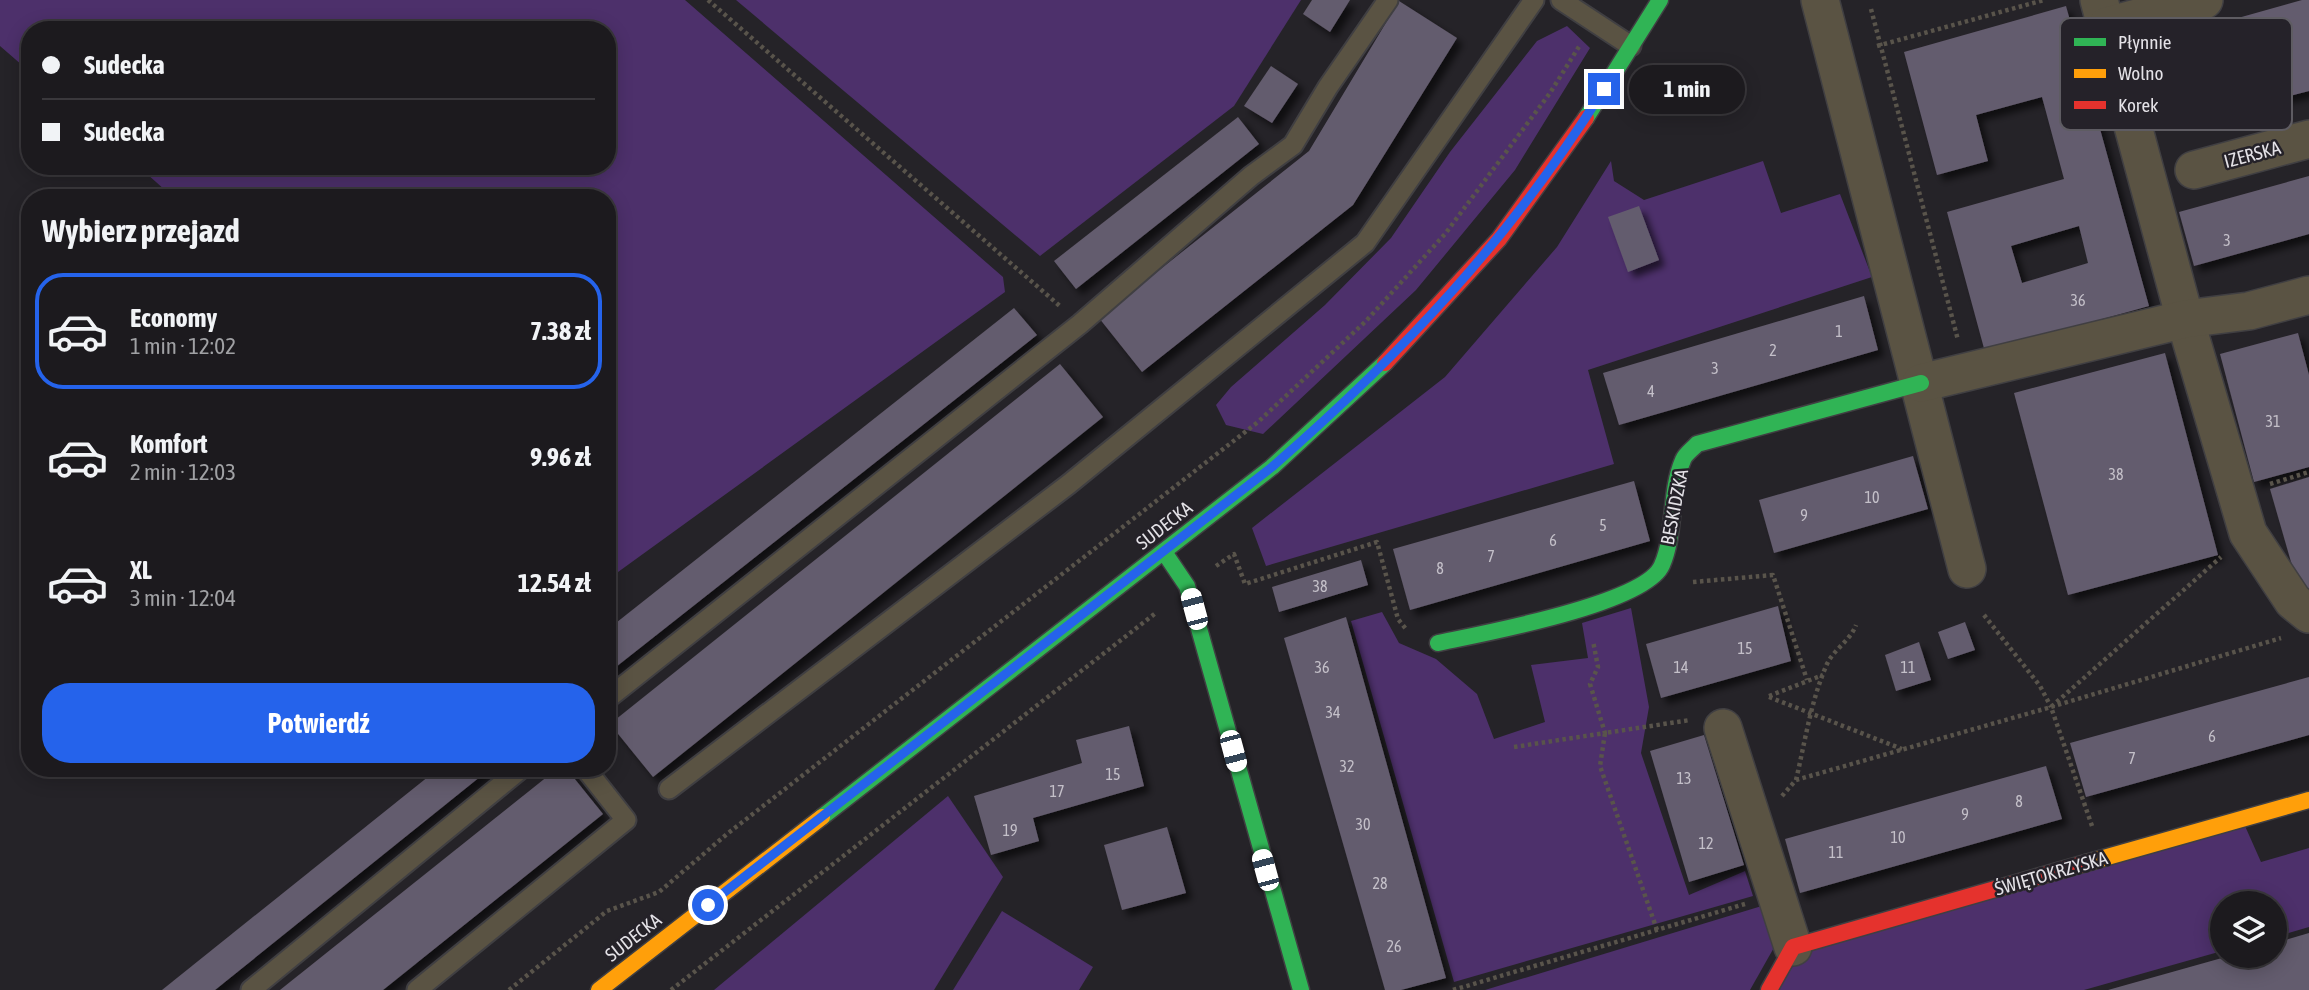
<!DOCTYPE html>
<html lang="pl">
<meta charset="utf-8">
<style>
body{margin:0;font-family:"Asap Condensed",sans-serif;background:#29272b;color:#f1f3f6;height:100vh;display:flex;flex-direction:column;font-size:26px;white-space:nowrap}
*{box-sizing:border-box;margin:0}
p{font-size:23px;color:#a0a1a4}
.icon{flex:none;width:38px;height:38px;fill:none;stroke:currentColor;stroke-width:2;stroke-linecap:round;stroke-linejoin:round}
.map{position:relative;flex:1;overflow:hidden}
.details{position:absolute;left:21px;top:189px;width:595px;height:588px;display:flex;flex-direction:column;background:#1c1a1e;border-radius:28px;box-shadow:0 4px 18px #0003,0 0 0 2px #3a383c}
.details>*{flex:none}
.top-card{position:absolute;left:21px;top:21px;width:595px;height:154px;border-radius:28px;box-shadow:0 4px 18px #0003,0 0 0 2px #3a383c;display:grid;align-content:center;height:154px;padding:0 21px;background:#1c1a1e}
.fabs{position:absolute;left:2210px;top:891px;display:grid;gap:14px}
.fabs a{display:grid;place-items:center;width:77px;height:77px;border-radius:50%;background:#1c1a1e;box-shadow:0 4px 18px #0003,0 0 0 2px #3a383c;font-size:35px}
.end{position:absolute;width:32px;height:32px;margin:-16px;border:9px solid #2563eb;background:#fff;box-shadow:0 0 0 4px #fff}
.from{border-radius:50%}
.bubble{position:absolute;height:49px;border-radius:24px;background:#1c1a1e;box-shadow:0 4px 18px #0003,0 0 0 2px #3a383c;font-size:23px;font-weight:700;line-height:49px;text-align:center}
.car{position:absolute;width:21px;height:42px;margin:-21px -10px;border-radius:9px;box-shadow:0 0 5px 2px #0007;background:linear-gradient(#fff 24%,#345 0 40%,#fff 0 76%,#345 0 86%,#fff 0)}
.top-card b{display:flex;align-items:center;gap:24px;height:66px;font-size:26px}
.top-card b+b{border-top:2px solid #3a383c}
.top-card i{width:18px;height:18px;background:#f1f3f6}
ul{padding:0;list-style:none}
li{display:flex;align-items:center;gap:21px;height:116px;margin:0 14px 10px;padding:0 7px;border:4px solid transparent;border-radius:28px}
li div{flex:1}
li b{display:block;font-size:26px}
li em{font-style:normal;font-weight:700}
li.active{border-color:#2563eb}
li>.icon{width:63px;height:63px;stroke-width:1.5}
h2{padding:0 21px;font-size:32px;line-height:84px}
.button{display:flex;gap:14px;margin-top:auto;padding:14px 21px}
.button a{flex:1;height:80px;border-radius:28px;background:#2563eb;color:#fff;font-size:28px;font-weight:700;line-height:80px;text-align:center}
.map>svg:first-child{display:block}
.green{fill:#4d306b}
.building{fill:#645c6e;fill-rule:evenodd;filter:url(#shadow)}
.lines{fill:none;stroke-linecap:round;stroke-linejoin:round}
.lane-casing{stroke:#403f42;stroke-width:23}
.street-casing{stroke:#403f42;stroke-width:40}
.fast-casing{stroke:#403f42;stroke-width:19}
.slow-casing{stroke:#403f42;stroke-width:19}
.jam-casing{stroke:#403f42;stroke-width:19}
.path{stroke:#59544b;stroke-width:4.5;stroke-dasharray:3.5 3.5;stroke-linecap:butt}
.lane{stroke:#5a5343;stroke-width:19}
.street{stroke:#5a5343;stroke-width:37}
.fast{stroke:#30b455;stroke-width:16}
.slow{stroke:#ff9f0a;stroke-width:16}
.jam{stroke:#e5322d;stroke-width:16}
.route{stroke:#2563eb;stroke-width:9}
.labels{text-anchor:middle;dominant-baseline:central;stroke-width:5;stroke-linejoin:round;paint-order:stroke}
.number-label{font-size:16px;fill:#c4c0c9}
.street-label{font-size:19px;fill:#e4e2e7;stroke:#252229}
.key{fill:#252229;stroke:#5e5c62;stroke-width:2}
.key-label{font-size:19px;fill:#e4e2e7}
</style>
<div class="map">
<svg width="2309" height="990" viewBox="0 0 2309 990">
<defs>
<filter id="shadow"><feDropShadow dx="6" dy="6" stdDeviation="3.5" flood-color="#0009"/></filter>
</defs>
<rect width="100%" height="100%" fill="#252328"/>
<!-- green -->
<g class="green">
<polygon points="0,0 685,0 1003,277 1005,292 607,580 607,198 174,198 138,166 607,166 607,30 30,30 30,72 0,46"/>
<polygon points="736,0 1301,0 1234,106 1040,256"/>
<polygon points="1567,26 1590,48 1515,170 1416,290 1263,434 1226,425 1216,405 1231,387 1325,305 1391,238 1450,152 1537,41"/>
<polygon points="1611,161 1614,181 1644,200 1763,161 1781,213 1840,194 1872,277 1588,370 1614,464 1266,566 1252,528 1445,377 1557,247"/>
<polygon points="1631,608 1649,707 1641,753 1689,895 1745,871 1753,896 1454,982 1351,621 1382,612 1399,643 1436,659 1477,694 1494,739 1545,722 1531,665 1588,658 1582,623"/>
<polygon points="948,796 1003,877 934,990 714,990"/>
<polygon points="2245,826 2261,862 2309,848 2309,927 2275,937 2275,903 2222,903 2222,951 2084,990 1778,990 1801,953"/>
<polygon points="1765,905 1776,944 1750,990 1485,990"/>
<polygon points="1002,911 1093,967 1079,990 953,990"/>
</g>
<!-- building -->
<g class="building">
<polygon points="1312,0 1350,0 1330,32 1303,14"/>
<polygon points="2302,0 2309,0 2309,91 2278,99 2266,53 2236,62 2250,112 2226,118 2222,98 2162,114 2142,45"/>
<polygon points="1399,1 1457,38 1353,205 1142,372 1099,318 1309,151"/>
<path d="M2066 6 2149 306 1985 352 1947 212 2064 179 2042 97 1976 115 1988 161 1937 175 1904 52ZM2079 226 2088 263 2022 283 2011 246Z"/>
<polygon points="1271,66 1298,84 1272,123 1244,106"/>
<polygon points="1238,117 1259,144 1076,289 1054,261"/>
<polygon points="2309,176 2309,234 2194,266 2179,212"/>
<polygon points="1639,206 1659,260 1628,272 1608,217"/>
<polygon points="1864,296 1878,350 1619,425 1603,373"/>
<polygon points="1014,308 1037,335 607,674 607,630"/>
<polygon points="2298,333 2309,375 2309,467 2254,482 2220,354"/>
<polygon points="2165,353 2218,555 2068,595 2014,393"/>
<polygon points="1060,364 1103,417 653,777 610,724"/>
<polygon points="1913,456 1928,509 1774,553 1759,500"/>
<polygon points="2309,477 2309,598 2302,600 2270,489"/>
<polygon points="1634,481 1650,541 1410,610 1393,549"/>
<polygon points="1361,560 1368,585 1279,612 1272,587"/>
<polygon points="1778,606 1791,661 1661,698 1646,644"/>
<polygon points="1346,617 1446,978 1401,990 1385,990 1284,638"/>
<polygon points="1965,622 1975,650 1948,659 1938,632"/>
<polygon points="1919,642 1931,680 1896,691 1885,655"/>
<polygon points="2309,677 2309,735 2086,797 2070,743"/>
<polygon points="1129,726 1144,786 1033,818 1039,841 991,855 974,796 1082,763 1076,740"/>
<polygon points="1704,735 1744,865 1689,882 1650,751"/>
<polygon points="2046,766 2062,819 1800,893 1785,839"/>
<polygon points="439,768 491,768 215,990 162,990"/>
<polygon points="558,768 566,768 603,814 383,990 280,990"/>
<polygon points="1167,827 1186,893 1122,910 1104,845"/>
<polygon points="2309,933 2309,990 2108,990 2229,956 2275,956 2275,943"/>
</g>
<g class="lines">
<!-- lane casing -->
<g class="lane-casing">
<g id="lane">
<polyline points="1561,0 1631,46"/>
<polyline points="607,699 1080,324 1251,176 1293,145 1328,87 1388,0"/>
<polyline points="669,789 1069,484 1365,243 1534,0"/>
<polyline points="251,990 522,768"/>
<polyline points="417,990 626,820 585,768"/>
</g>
</g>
<!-- street casing -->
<g class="street-casing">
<g id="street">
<polyline points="1820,0 1967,569"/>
<polyline points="2099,0 2185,319 2248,533 2293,601 2309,614"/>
<polyline points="2107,26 2204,0"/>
<polyline points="2194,170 2309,139"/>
<polyline points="1921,383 2185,319 2249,311 2309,295"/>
<polyline points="1723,728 1793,947"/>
</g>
</g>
<!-- fast casing -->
<g class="fast-casing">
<g id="fast">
<polyline points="1586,118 1660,0"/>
<polyline points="1164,552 1187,586 1301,990"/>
<path d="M1438 643C1480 634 1646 604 1662 565 1676 533 1669 492 1683 460 1685 454 1693 449 1697 444L1921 383"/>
<polyline points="822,817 1272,467 1385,363"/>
</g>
</g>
<!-- slow casing -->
<g class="slow-casing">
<g id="slow">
<polyline points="2086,863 2309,800"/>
<polyline points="599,990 822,817"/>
</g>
</g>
<!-- jam casing -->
<g class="jam-casing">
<g id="jam">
<polyline points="1385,363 1499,239 1586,118"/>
<polyline points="1769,990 1793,947 2086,863"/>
</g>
</g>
<!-- path -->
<g class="path">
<polyline points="708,0 1061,307"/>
<polyline points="1871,9 1958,340"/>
<polyline points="1877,46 2044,0"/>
<polyline points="2270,484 2309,472"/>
<polyline points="1216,566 1234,554 1245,584 1377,542 1398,619 1406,629"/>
<polyline points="1693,582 1773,575 1807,680"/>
<polyline points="1984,615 2040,686 2051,707"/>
<polyline points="1769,696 1823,675"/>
<polyline points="1769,697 1902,749"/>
<polyline points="1514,747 1605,733 1590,684 1598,667 1593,641"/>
<path d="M1796 780C1805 742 1811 700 1827 664 1834 649 1850 641 1856 625"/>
<polyline points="1782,796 1796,780 2051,707 2221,557"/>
<polyline points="2092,826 2051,707 2281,638"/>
<polyline points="1657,930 1600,766 1605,733 1690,720"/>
<polyline points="509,990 607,911 659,892 727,834 1258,422 1366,321 1445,234 1550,93 1580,45"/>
<polyline points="671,990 1157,612"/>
<polyline points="1453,990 1745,904"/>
</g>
<!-- lane -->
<use href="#lane" class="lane"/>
<!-- street -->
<use href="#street" class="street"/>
<!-- fast -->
<use href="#fast" class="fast"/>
<!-- slow -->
<use href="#slow" class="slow"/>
<!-- jam -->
<use href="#jam" class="jam"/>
</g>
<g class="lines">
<!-- route -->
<path class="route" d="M708 905 1272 467C1404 352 1510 239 1604 89"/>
</g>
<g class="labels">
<!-- number labels -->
<g class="number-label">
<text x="2227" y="240">3</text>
<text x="2078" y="300">36</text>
<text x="1839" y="331">1</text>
<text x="1773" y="350">2</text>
<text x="1715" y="368">3</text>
<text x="1651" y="391">4</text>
<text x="2273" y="421">31</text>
<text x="2116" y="474">38</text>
<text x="1872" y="497">10</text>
<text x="1804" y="515">9</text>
<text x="1603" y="525">5</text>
<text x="1553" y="540">6</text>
<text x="1491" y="556">7</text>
<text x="1440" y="568">8</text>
<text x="1320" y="586">38</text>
<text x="1745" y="648">15</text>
<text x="1322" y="667">36</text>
<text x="1681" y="667">14</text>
<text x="1908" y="667">11</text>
<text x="1333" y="712">34</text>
<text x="2212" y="736">6</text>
<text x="2132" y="758">7</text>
<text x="1347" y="766">32</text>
<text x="1113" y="774">15</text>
<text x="1684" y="778">13</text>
<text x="1057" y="791">17</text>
<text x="2019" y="801">8</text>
<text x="1965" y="814">9</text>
<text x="1363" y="824">30</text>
<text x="1010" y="830">19</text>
<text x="1898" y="837">10</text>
<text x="1706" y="843">12</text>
<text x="1836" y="852">11</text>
<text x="1380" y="883">28</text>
<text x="1394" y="946">26</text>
</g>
<!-- street labels -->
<g class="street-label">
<text transform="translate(2252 154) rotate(-15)">IZERSKA</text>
<text transform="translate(1674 507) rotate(-79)">BESKIDZKA</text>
<text transform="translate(1164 525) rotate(-38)">SUDECKA</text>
<text transform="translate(2051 873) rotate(-16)">ŚWIĘTOKRZYSKA</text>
<text transform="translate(633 937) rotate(-38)">SUDECKA</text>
</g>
</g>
<!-- legend -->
<rect x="2060" y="18" width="232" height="112" rx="10" class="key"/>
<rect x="2074" y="38" width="32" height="8" fill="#30b455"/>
<rect x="2074" y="69" width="32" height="9" fill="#ff9f0a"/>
<rect x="2074" y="101" width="32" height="8" fill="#e5322d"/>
<g class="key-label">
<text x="2118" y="49">Płynnie</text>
<text x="2118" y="80">Wolno</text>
<text x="2118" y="112">Korek</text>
</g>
</svg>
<div class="fabs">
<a><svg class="icon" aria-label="layers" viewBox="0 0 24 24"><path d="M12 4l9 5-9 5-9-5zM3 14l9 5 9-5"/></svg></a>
</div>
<i class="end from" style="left:708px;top:905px"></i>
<i class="end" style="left:1604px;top:89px"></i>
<div class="bubble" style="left:1629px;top:65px;width:116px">1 min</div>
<i class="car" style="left:1194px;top:609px;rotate:345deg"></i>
<i class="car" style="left:1233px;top:751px;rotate:165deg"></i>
<i class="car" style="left:1265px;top:870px;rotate:345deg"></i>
<div class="top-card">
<b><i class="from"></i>Sudecka</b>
<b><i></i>Sudecka</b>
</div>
<section class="details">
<h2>Wybierz przejazd</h2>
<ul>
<li class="active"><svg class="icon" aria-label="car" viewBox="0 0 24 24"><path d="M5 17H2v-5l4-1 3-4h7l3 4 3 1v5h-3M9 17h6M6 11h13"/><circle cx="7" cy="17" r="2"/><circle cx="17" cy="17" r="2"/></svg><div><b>Economy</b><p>1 min · 12:02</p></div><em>7.38 zł</em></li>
<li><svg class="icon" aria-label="car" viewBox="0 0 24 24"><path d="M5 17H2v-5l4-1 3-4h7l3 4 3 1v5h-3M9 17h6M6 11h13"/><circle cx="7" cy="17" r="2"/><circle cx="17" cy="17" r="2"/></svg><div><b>Komfort</b><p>2 min · 12:03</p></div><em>9.96 zł</em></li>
<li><svg class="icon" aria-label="car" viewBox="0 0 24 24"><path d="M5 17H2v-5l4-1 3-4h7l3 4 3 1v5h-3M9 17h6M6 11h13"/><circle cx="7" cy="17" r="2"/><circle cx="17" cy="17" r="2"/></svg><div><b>XL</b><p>3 min · 12:04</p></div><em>12.54 zł</em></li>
</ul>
<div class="button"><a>Potwierdź</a></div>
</section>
</div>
